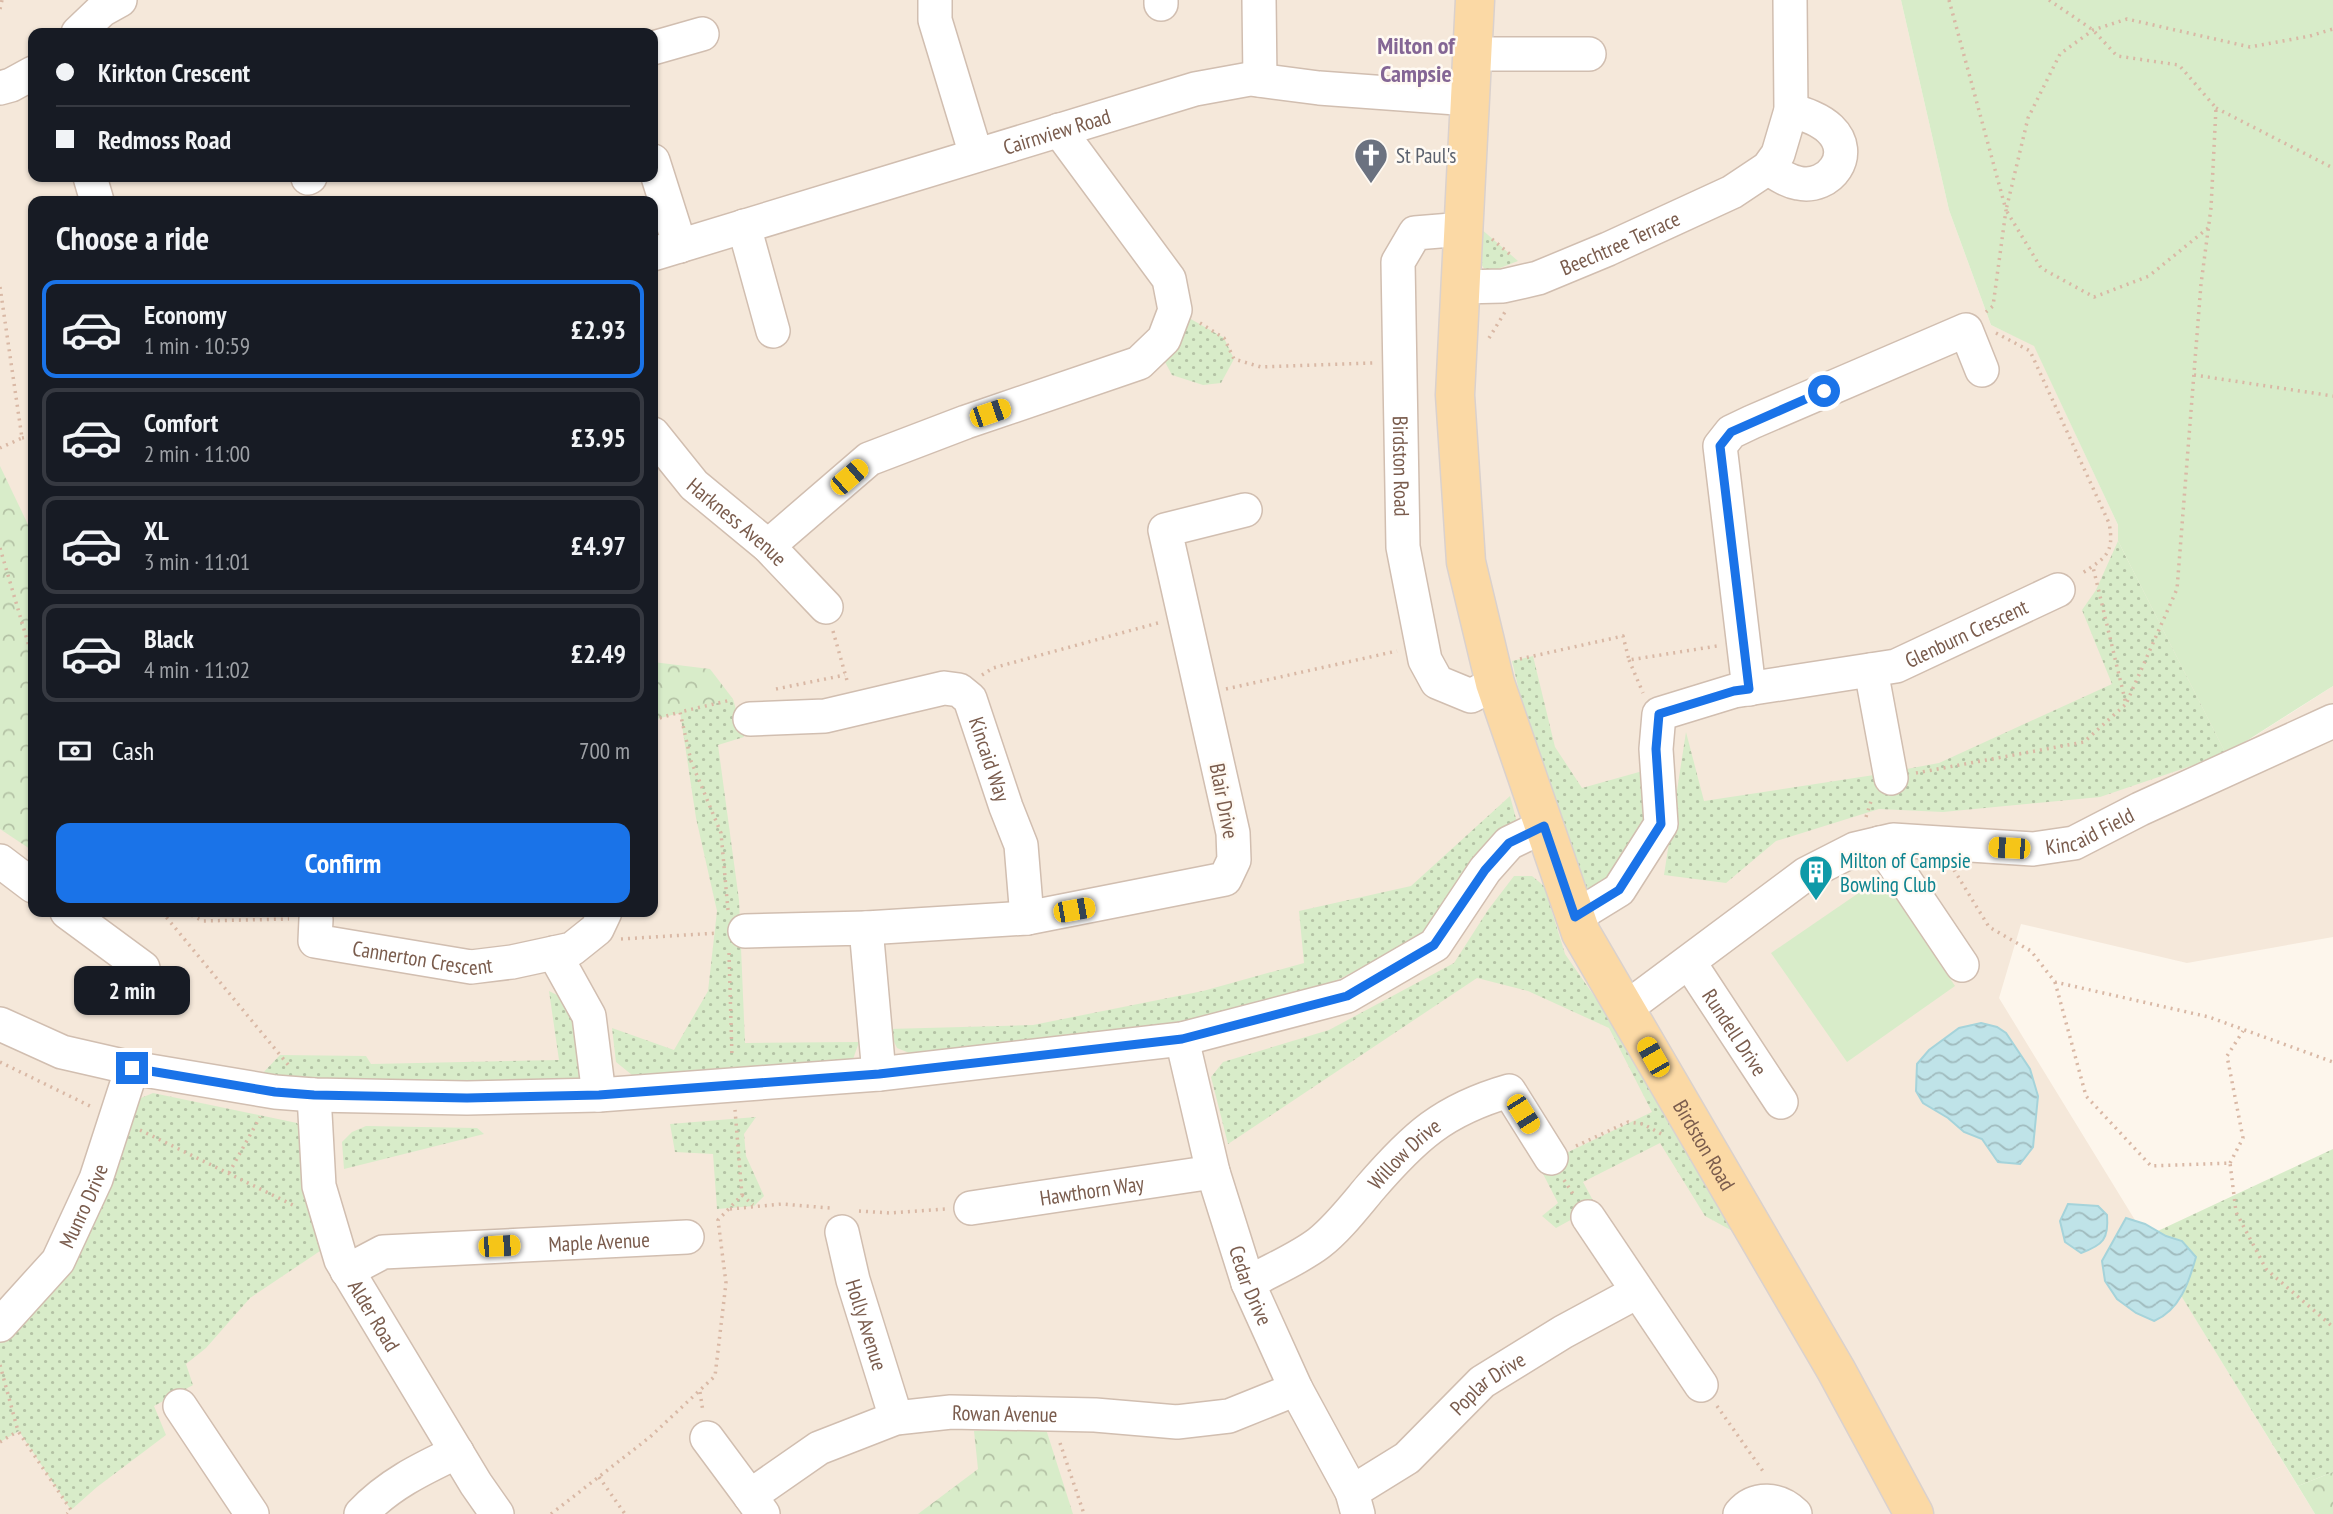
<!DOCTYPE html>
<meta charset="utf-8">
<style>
body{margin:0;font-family:"PT Sans Narrow",sans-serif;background:#242831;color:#f1f3f6;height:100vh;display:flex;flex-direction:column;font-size:26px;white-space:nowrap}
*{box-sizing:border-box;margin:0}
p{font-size:23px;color:#9ea1a6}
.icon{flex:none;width:38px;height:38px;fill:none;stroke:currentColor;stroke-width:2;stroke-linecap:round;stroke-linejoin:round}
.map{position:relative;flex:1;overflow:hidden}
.side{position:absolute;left:28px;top:196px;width:630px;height:721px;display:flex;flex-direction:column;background:#171b24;border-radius:14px;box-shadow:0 2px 5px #0004}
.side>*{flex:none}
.banner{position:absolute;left:28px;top:28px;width:630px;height:154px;border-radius:14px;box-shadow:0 2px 5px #0004;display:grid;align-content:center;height:154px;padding:0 28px;background:#171b24}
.end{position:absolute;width:32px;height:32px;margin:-16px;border:9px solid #1a73e8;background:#fff;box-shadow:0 0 0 4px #fff}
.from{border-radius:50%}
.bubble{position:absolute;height:49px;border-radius:14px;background:#171b24;box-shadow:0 2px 5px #0004;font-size:23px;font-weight:700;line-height:49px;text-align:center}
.car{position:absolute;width:21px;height:42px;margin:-21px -10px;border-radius:9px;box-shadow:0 0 5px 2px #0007;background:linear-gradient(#f5c518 24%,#345 0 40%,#f5c518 0 76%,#345 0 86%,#f5c518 0)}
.banner b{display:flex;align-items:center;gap:24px;height:66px;font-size:26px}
.banner b+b{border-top:2px solid #363941}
.banner i{width:18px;height:18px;background:#f1f3f6}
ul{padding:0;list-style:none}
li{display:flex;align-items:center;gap:21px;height:98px;margin:0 14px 10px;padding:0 14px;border:4px solid #363941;border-radius:14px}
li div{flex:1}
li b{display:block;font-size:26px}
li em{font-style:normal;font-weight:700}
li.current{border-color:#1a73e8}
li>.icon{width:63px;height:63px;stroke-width:1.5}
h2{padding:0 28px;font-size:32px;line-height:84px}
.pay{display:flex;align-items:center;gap:18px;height:77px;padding:0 28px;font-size:26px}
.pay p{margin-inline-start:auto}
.action{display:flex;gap:14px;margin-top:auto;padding:14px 28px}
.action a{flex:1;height:80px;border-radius:14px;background:#1a73e8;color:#fff;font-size:28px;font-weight:700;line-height:80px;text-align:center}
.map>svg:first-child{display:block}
.residential{fill:#f5e8da;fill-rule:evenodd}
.grass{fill:url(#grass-dots)}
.forest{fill:url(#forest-crowns)}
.green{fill:#d8ecc9}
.water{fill:url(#water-waves);stroke:#a5d3da;stroke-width:2}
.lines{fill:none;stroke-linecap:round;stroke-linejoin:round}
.minor-casing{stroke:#d1beb0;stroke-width:36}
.major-casing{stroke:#dad1cd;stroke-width:41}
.path{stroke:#d9b8a5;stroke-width:3.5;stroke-dasharray:2 5;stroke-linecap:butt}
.minor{stroke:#fff;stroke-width:33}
.major{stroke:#fbd9a5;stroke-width:38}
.route{stroke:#1a73e8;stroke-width:9}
.labels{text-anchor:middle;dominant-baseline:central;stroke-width:5;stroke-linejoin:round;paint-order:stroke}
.street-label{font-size:21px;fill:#7a5c4d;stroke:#fffaf3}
.worship-label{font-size:21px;fill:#5b616d;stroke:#fffaf3;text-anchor:start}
.culture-label{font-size:21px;fill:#0d838f;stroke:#fffaf3;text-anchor:start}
.quarter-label{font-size:24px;font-weight:bold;fill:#846695;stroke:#fffaf3}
</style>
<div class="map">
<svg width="2333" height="1514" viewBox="0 0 2333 1514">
<defs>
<pattern id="grass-dots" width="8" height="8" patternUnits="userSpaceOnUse" patternTransform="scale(1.75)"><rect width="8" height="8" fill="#d8ecc9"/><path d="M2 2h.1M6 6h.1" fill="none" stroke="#b4c2a5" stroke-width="1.8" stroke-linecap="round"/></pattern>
<pattern id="forest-crowns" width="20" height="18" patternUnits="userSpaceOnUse" patternTransform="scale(1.75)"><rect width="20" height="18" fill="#d8ecc9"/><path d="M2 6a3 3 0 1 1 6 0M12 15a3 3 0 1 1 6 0" fill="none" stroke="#b4c2a5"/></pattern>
<pattern id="water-waves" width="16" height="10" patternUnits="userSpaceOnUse" patternTransform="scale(1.75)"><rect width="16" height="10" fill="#bfe3e8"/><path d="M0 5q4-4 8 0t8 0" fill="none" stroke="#a0bbbe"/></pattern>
</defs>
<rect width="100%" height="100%" fill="#fdf6ec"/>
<!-- residential -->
<path class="residential" d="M0 0H1901L1949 210 1991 325 2034 345 2118 525V541L2227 754 2333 686V937L2187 963 2021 924 1999 998 2315 1514H0ZM33 33H653V177H33ZM33 201H653V912H33Z"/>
<!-- grass -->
<g class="grass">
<polygon points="1480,228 1518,261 1487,273 1475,255"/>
<polygon points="1175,310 1224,338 1234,359 1221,383 1203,385 1172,375 1165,362 1164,339"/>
<polygon points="2118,541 2226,754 2100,797 1943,812 1879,809 1776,841 1726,883 1664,875 1686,732 1704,801 1874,775 1939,763 2112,684 2082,610 2096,590"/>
<polygon points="1533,656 1555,747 1582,788 1657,767 1661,824 1619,890 1577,890 1538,771 1512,661"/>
<polygon points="733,699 744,737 718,745 739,900 745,1043 859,1042 851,1065 637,1079 616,1062 612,1028 674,1050 708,991 717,911 696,818 680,712"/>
<polygon points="1510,796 1518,826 1430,932 1326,986 1141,1037 919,1057 897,1048 888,1029 1033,1025 1203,991 1304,963 1299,911 1411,886"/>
<polygon points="1514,876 1532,876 1544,886 1565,954 1615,1026 1738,1234 1705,1216 1660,1143 1583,1182 1596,1206 1556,1228 1542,1216 1558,1203 1539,1166 1652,1112 1609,1028 1528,991 1477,978 1228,1144 1211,1077 1223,1062 1329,1030 1454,963 1488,910"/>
<polygon points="549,991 567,1000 588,1073 572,1087 259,1077 280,1055 366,1056 371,1064 559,1060"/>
<polygon points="153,1093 297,1123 317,1151 341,1260 320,1251 250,1298 206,1348 186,1364 193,1385 154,1406 166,1435 97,1487 71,1510 19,1431 0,1442 0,1325 58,1261 129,1103"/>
<polygon points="756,1117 744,1134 746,1156 764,1196 754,1206 717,1209 713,1154 675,1152 670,1124"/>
<polygon points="366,1126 477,1128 484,1134 344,1169 342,1142 352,1132"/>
<polygon points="2333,1149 2333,1472 2298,1486 2145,1237"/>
</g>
<!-- forest -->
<g class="forest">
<polygon points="0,466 33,535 33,851 0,829"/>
<polygon points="653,662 710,669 733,699 653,720"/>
<polygon points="1045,1426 1073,1514 918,1514 978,1469 974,1431"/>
<polygon points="2333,1472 2333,1514 2315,1514 2298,1486"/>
</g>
<!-- green -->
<g class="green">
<polygon points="1901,0 2333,0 2333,686 2226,754 2118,541 2118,525 2034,346 1991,325 1949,210"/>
<polygon points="1882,877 1955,986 1847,1062 1771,953"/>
</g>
<!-- water -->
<g class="water">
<polygon points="1981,1023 1997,1027 2006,1033 2030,1069 2038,1096 2033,1147 2020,1164 1998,1162 1982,1139 1964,1132 1948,1118 1923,1103 1916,1091 1917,1064 1929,1050 1959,1028"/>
<path d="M2068 1204 2098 1206 2107 1215C2109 1239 2103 1245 2081 1253L2065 1242 2060 1221Z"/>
<path d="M2126 1218 2145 1224 2166 1236 2182 1241 2196 1257C2189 1282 2180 1310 2154 1321L2136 1313 2117 1299 2105 1281 2102 1261Z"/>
</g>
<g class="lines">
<!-- minor casing -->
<g class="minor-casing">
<g id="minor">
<polyline points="935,0 935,20 976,155"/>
<polyline points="1161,0 1161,4"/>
<polyline points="1259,0 1260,80"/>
<polyline points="78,33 102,10 120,0"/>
<polyline points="653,48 702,34"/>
<polyline points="1472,54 1589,54"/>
<polyline points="0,88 11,85 33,73"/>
<polyline points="653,161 680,246"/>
<path d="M1768 168C1777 174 1787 181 1798 183 1830 190 1856 154 1830 129 1820 119 1804 114 1791 110"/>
<polyline points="90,177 97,201"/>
<polyline points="308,178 310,177"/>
<polyline points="744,226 773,331"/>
<path id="s1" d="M1464 229 1415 233 1398 262 1403 547 1425 660 1437 682 1471 696 1495 683"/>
<path id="s2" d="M653 254 1195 89 1250 79 1319 88 1470 99"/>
<path id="s3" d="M1460 287 1503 286 1538 278 1608 249 1732 192 1768 168 1778 154 1791 110 1790 0"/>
<path id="s4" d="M653 434 694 485 768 546 826 607"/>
<polyline points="768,546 869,459 966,422 1139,363 1164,339 1175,310 1169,279 1059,130"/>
<polyline points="1871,670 1891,778"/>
<polyline points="1749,689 1720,446 1731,432 1752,422 1966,330 1982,370"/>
<path id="s5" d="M750 719 825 716 944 688 959 690 970 699 1006 807 1021 845 1027 918"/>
<polyline points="1880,843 1962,965"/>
<polyline points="0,861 33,886"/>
<polyline points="67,912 143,968"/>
<path id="s6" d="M1575 917 1619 890 1661 824 1656 749 1659 714 1734 691 1896 666 2058 590"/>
<path id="s7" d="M316 919 315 941 471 967 512 962 572 949 597 929 605 912"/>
<polyline points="866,928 1027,918 1225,879 1234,860 1233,833 1165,530 1245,510"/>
<polyline points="745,931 866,928 879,1074"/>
<polyline points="554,953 589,1016 599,1095"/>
<path id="s8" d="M1689 962 1781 1102"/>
<path id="s9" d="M1625 1009 1806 874 1855 849 1893 840 2033 849 2074 843 2140 809 2333 721"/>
<polyline points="0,1024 62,1052 132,1068 275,1092 314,1095 467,1098 599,1095 879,1074 1182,1039 1347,996 1435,945 1485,870 1509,843 1544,826"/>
<path id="s10" d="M1182 1039 1213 1172 1248 1283 1296 1389 1352 1492 1358 1514"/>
<path id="s11" d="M314 1095 319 1186 341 1260 476 1484 497 1514"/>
<path id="s12" d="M971 1208 1213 1172"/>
<polyline points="1588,1217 1701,1385"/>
<path id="s13" d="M842 1232 853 1280 896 1418"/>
<path id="s14" d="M347 1271 383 1252 687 1237"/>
<path id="s15" d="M1248 1283C1271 1270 1298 1259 1319 1243 1338 1228 1354 1207 1370 1188 1414 1137 1443 1110 1509 1091L1551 1158"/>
<path id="s16" d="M0 1325 58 1261 96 1179 132 1068"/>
<polyline points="180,1406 252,1514"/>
<polyline points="707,1438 750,1496"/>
<path id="s17" d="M1352 1492 1407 1458 1482 1382 1563 1332 1637 1292"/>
<path d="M361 1514C388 1485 421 1469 457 1452"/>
<path id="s18" d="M763 1514 750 1496 819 1448 896 1418 951 1412 1095 1415 1177 1422 1229 1416 1296 1389"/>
<path d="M1740 1514C1755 1496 1779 1498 1795 1514"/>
</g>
</g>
<!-- major casing -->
<g class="major-casing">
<g id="major">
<path id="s19" d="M1475 0 1455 395 1466 562 1495 683 1581 933 1836 1370 1914 1514"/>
</g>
</g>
<!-- path -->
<g class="path">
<polyline points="1949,0 2006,210 1993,306 1986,312"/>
<polyline points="2049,0 2093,30 2117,56 2179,65 2216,108 2211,208 2201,284 2177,589 2126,704"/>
<polyline points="0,9 2,0"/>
<polyline points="2216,108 2333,168"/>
<polyline points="2208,228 2149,276 2094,297 2041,268 2006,210 2028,118 2060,54 2093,30 2127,19 2250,47 2310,36 2333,29"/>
<polyline points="1492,239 1513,257"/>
<polyline points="0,287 22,438 0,448"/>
<polyline points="1200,323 1224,338 1234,359 1261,367 1373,363"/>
<path d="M1996 333 2030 351 2109 523C2115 554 2105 558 2081 574"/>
<polyline points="1489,338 1505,312"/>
<polyline points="2194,375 2333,396"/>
<polyline points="22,438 33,436"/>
<polyline points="0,548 33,660"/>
<polyline points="833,631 848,684"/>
<polyline points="1520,659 1623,636 1629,660 1717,646"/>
<polyline points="1629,660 1643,693"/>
<polyline points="982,675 993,668 1158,623"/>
<polyline points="776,689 845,675"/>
<polyline points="1226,689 1397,651"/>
<polyline points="653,720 680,712"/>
<polyline points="1916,773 2084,742 2126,704 2093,567"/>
<polyline points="1866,817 1872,798"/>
<polyline points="1954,870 1989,927 2031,951 2055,982 2209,1017 2333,1062"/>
<polyline points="728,910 721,833 691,761 680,712 731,700"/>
<polyline points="162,912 290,1067"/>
<polyline points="185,912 203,921 289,919"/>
<polyline points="621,939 718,933"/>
<polyline points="729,953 732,1057"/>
<polyline points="2055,982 2086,1096 2151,1166 2230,1163 2236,1212 2266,1269 2333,1327"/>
<polyline points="0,1062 92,1107"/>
<polyline points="140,1130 297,1207"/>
<polyline points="1576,1146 1628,1122 1643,1124 1665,1136"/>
<polyline points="2230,1163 2243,1138 2227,1056 2243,1031"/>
<polyline points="229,1173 260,1117"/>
<polyline points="1564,1180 1573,1194"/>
<polyline points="742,1195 753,1205"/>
<polyline points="730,1209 782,1204 830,1208"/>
<polyline points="859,1211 890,1213 946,1209"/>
<polyline points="0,1365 18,1431 71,1510 67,1514"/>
<polyline points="700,1392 703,1412"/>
<polyline points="1717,1406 1765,1474"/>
<polyline points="0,1442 18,1431"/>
<polyline points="1060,1443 1084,1514"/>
<polyline points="599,1477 625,1514"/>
<polyline points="551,1514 650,1437 715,1376 726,1283 718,1220 742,1195 735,1110"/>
</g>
<!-- minor -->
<use href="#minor" class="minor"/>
<!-- major -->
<use href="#major" class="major"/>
</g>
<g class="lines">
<!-- route -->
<polyline class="route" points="132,1068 275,1092 314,1095 467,1098 599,1095 879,1074 1182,1039 1347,996 1434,945 1485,870 1509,843 1544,826 1575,917 1619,890 1661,824 1656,749 1659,714 1734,691 1749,689 1720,446 1731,432 1824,391"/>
</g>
<!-- icons -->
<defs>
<g id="church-pin" transform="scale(1.75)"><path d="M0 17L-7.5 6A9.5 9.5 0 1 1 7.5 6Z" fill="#6b7280" stroke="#fffaf3"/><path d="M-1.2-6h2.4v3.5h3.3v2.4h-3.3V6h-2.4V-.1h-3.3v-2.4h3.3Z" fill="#fff"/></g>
<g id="building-pin" transform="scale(1.75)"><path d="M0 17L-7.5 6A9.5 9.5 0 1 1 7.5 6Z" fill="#0f9aa8" stroke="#fffaf3"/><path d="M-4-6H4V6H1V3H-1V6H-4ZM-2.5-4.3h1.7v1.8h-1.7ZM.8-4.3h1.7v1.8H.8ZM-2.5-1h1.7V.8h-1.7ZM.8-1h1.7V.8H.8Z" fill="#fff"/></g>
</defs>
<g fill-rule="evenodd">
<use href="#church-pin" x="1371" y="155"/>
<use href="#building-pin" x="1816" y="872"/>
</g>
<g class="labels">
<!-- street labels -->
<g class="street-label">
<text stroke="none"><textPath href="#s2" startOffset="422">Cairnview Road</textPath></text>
<text stroke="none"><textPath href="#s3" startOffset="168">Beechtree Terrace</textPath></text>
<text stroke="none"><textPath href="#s1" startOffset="287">Birdston Road</textPath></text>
<text stroke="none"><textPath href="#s4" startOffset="122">Harkness Avenue</textPath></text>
<text stroke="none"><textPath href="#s6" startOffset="560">Glenburn Crescent</textPath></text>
<text stroke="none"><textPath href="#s5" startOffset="290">Kincaid Way</textPath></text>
<text transform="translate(1224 801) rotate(79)">Blair Drive</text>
<text stroke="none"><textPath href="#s9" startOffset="520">Kincaid Field</textPath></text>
<text stroke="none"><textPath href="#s7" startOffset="131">Cannerton Crescent</textPath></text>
<text stroke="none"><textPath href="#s8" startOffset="84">Rundell Drive</textPath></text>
<text stroke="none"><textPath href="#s19" startOffset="1197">Birdston Road</textPath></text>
<text stroke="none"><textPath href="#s15" startOffset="205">Willow Drive</textPath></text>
<text stroke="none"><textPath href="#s12" startOffset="122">Hawthorn Way</textPath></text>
<text stroke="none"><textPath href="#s16" startOffset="147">Munro Drive</textPath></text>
<text stroke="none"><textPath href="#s14" startOffset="257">Maple Avenue</textPath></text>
<text stroke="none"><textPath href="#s10" startOffset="256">Cedar Drive</textPath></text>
<text stroke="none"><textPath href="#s11" startOffset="233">Alder Road</textPath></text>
<text stroke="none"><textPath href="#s13" startOffset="96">Holly Avenue</textPath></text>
<text stroke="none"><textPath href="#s17" startOffset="175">Poplar Drive</textPath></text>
<text stroke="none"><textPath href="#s18" startOffset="298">Rowan Avenue</textPath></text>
</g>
<!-- worship labels -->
<g class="worship-label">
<text x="1396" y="155">St Paul's</text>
</g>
<!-- culture labels -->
<g class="culture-label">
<text x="1840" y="860">Milton of Campsie<tspan x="1840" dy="24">Bowling Club</tspan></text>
</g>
<!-- quarter labels -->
<g class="quarter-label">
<text x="1416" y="45">Milton of<tspan x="1416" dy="28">Campsie</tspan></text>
</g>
</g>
</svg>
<i class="end from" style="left:1824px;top:391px"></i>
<i class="end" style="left:132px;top:1068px"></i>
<div class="bubble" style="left:74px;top:966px;width:116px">2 min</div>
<i class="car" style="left:990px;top:413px;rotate:71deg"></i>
<i class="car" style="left:849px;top:477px;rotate:49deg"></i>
<i class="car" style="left:2009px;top:848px;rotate:273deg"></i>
<i class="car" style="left:1074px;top:910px;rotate:80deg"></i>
<i class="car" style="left:1653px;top:1057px;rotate:330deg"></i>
<i class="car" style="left:1523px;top:1114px;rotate:148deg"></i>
<i class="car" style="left:499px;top:1246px;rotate:87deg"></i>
<div class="banner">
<b><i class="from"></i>Kirkton Crescent</b>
<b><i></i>Redmoss Road</b>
</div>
<section class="side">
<h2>Choose a ride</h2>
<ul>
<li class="current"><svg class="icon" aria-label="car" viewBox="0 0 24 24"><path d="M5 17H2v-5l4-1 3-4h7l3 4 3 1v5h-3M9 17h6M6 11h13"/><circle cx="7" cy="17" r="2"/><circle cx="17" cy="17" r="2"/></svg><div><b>Economy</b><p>1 min · 10:59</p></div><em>£2.93</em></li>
<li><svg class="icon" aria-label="car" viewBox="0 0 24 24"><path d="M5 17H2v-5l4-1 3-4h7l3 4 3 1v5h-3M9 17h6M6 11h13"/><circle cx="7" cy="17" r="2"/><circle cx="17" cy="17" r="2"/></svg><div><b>Comfort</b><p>2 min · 11:00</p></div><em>£3.95</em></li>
<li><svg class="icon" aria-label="car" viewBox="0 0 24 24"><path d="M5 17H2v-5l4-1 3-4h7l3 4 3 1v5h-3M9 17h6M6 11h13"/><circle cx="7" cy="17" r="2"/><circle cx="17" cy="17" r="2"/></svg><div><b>XL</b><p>3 min · 11:01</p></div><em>£4.97</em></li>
<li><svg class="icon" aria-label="car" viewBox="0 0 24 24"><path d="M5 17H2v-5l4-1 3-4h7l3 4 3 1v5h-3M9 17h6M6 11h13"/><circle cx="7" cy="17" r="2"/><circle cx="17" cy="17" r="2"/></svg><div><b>Black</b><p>4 min · 11:02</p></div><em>£2.49</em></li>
</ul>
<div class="pay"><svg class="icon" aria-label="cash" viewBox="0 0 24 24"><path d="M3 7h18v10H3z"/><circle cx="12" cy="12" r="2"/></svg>Cash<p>700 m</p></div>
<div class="action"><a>Confirm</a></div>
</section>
</div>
